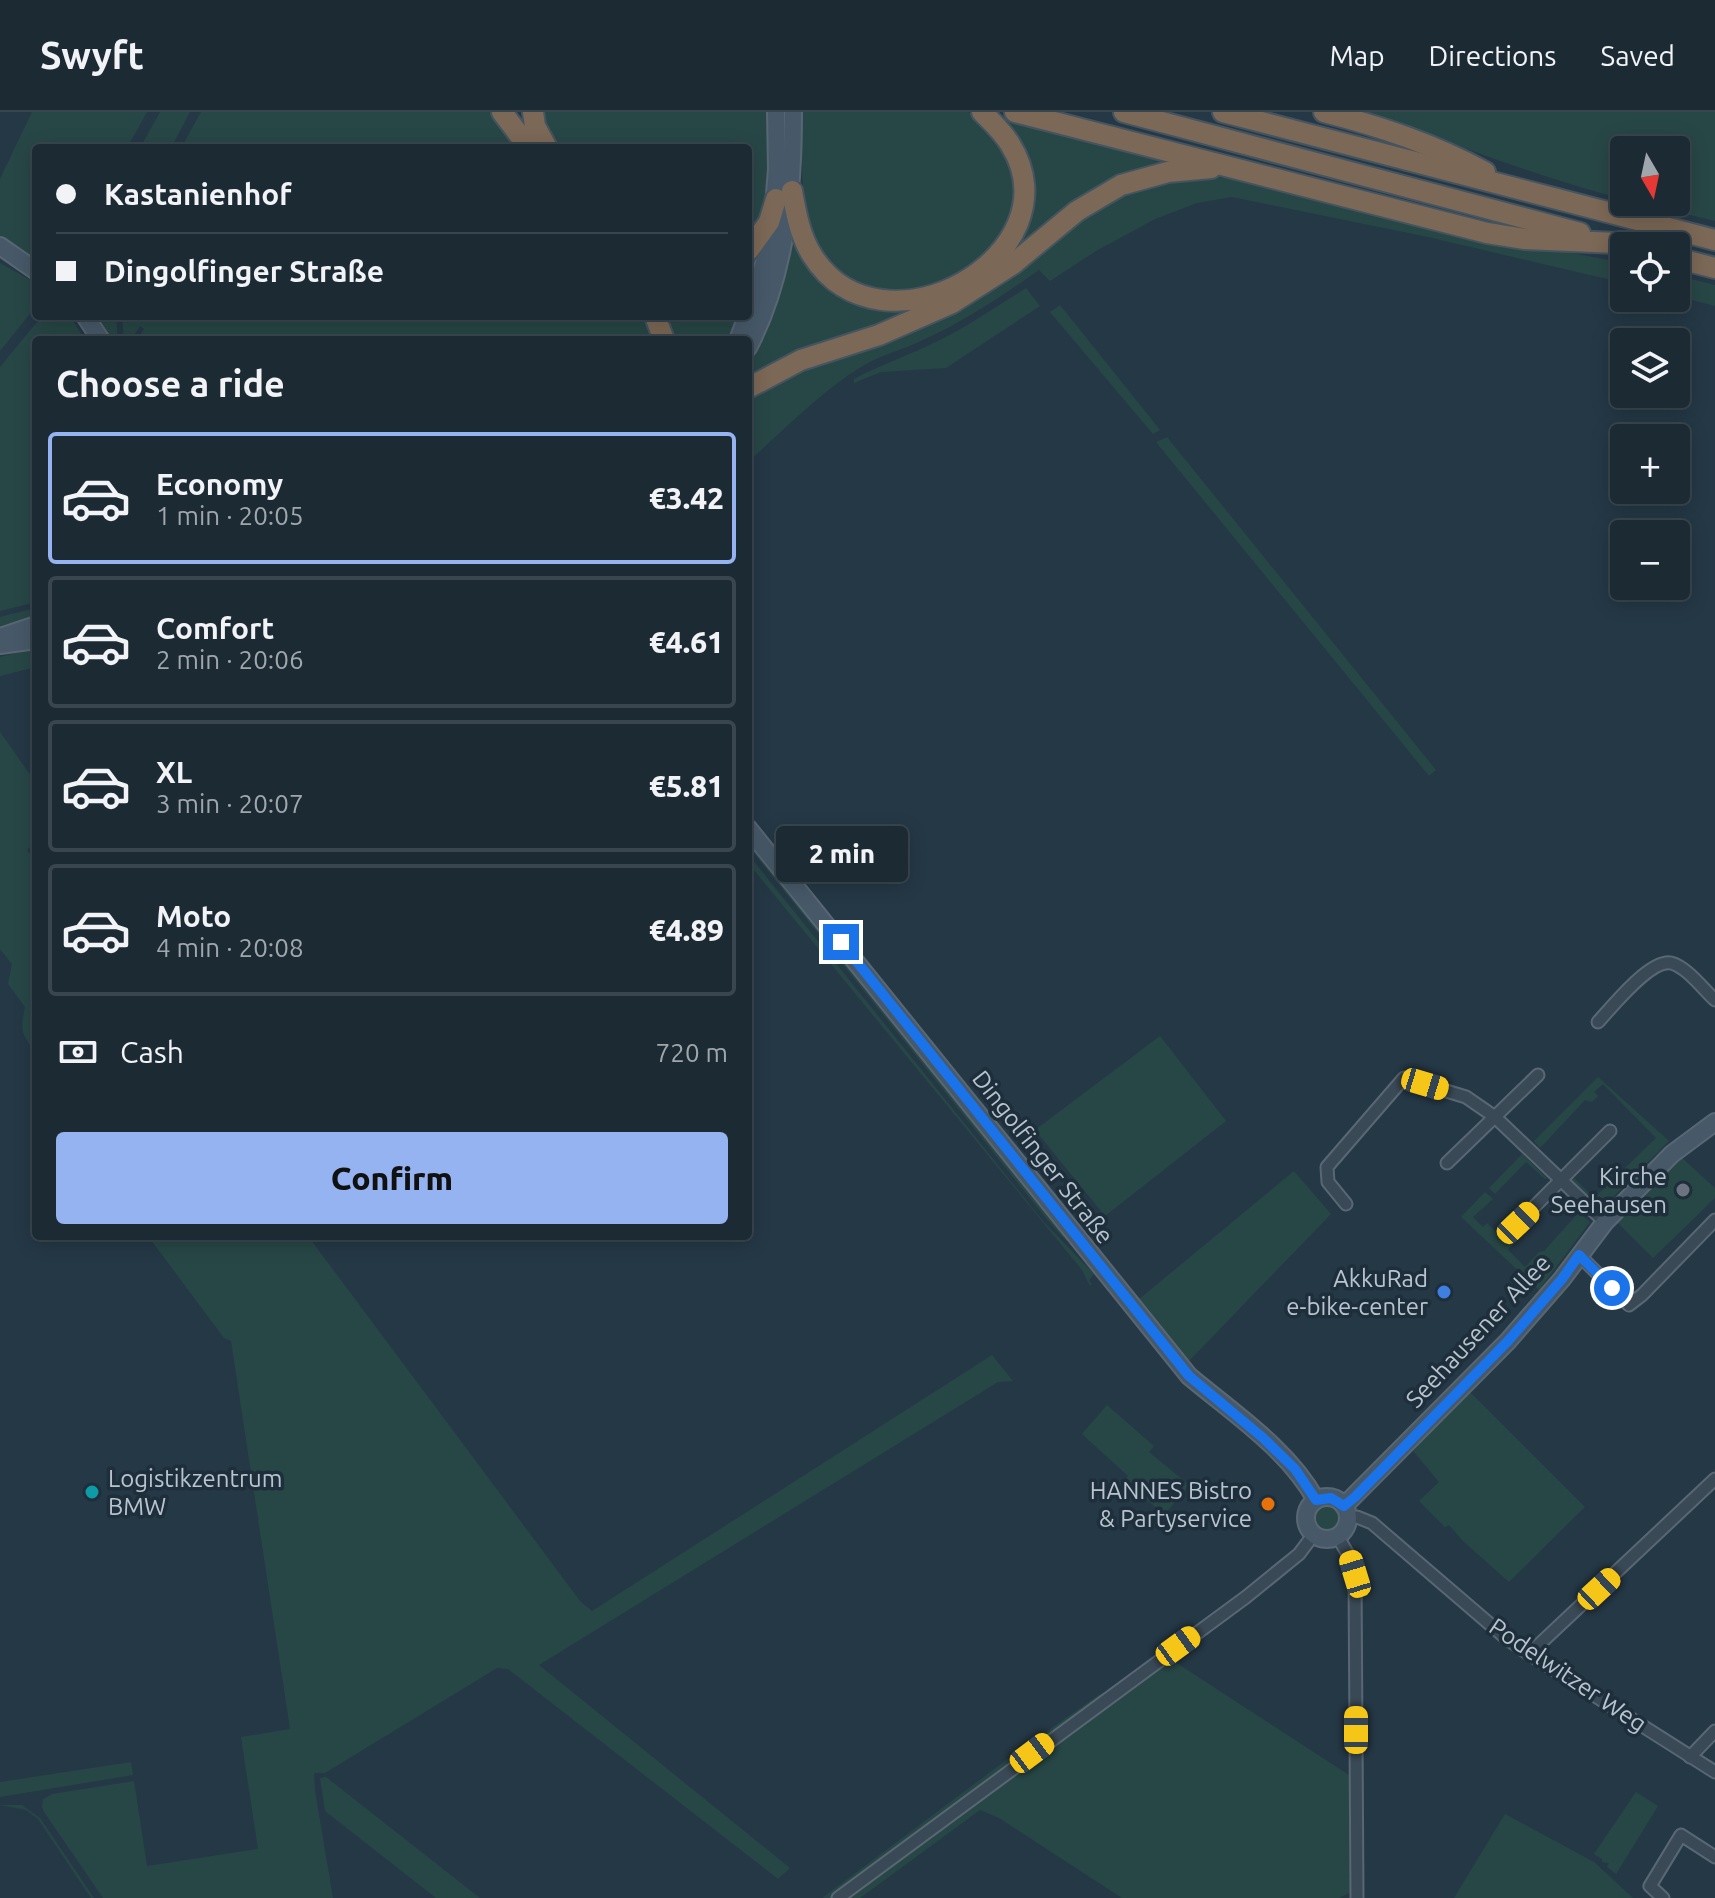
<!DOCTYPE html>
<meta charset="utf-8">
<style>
body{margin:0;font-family:Ubuntu,sans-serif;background:#293640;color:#f1f3f6;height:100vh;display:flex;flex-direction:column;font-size:30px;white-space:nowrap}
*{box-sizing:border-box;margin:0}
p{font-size:26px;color:#a0a7ac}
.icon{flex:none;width:44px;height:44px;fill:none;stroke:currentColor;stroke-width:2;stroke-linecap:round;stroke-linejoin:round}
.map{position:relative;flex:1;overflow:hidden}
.side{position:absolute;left:32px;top:224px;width:720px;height:904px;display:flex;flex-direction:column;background:#1c2a34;border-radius:8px;box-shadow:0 4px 20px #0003,0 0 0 2px #3a464f}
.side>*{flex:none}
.top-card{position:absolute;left:32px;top:32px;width:720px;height:176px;border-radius:8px;box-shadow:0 4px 20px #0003,0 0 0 2px #3a464f;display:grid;align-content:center;height:176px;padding:0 24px;background:#1c2a34}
.needle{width:52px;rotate:171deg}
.tools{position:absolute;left:1610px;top:24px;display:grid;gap:16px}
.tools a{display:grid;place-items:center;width:80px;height:80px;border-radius:8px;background:#1c2a34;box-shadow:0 4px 20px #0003,0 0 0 2px #3a464f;font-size:40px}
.end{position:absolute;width:36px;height:36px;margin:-18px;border:10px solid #1a73e8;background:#fff;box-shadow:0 0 0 4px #fff}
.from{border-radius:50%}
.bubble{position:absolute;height:56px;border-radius:8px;background:#1c2a34;box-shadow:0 4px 20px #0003,0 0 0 2px #3a464f;font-size:26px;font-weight:800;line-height:56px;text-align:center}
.car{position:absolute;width:24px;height:48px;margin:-24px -12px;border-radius:10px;box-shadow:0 0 6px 2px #0007;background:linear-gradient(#f5c518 24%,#345 0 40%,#f5c518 0 76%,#345 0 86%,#f5c518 0)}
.top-card b{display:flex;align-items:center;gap:28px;height:76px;font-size:30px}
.top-card b+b{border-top:2px solid #3a464f}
.top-card i{width:20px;height:20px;background:#f1f3f6}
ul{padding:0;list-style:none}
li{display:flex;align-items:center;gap:24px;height:132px;margin:0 16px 12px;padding:0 8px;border:4px solid #3a464f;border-radius:8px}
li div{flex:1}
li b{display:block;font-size:30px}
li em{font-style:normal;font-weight:800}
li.selected{border-color:#95b2f1}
li>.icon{width:72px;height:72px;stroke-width:1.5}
h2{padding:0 24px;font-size:36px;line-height:96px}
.pay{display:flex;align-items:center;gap:20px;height:88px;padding:0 24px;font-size:30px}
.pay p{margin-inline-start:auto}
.primary-button{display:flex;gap:16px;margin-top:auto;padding:16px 24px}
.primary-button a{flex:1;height:92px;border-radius:8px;background:#95b2f1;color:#111;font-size:32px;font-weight:800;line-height:92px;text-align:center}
header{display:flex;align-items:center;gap:48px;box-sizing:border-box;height:112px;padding:0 40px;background:#1c2a34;border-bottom:2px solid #3a464f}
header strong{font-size:38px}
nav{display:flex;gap:44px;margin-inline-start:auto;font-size:28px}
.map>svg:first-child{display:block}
.green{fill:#274746}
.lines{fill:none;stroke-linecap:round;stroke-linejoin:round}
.street-casing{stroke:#586773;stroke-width:15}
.secondary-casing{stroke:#586773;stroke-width:20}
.highway-casing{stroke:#445460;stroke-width:24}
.street{stroke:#3a4956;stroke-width:11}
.secondary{stroke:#475969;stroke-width:16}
.highway{stroke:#7c6856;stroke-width:20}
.route{stroke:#1a73e8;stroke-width:10}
.worship-dot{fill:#6b7280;stroke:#1e2e3b;stroke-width:3}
.shop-dot{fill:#3f7fe0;stroke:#1e2e3b;stroke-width:3}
.culture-dot{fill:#0f9aa8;stroke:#1e2e3b;stroke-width:3}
.food-dot{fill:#e8710a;stroke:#1e2e3b;stroke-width:3}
.labels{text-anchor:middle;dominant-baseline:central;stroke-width:7;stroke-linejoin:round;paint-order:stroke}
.street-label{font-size:24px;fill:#b7c4cf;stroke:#1e2e3b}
.poi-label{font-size:24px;fill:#b7c4cf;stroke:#1e2e3b;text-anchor:end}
</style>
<header>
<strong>Swyft</strong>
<nav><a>Map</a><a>Directions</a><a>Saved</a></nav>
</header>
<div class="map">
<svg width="1715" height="1786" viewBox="0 0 1715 1786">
<rect width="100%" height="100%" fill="#253846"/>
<!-- green -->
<g class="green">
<polygon points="32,0 147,0 127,36 36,36 36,149 0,125 0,67"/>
<polygon points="160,0 190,0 171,36 140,36"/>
<polygon points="201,0 496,0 524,36 181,36"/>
<polygon points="537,0 771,0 771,84 748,133 748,36 552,36"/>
<polygon points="801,0 968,0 981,8 1005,34 1018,83 1002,130 933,179 864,179 818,142 803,95"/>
<path d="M1351 0H1715V109L1636 90H1676V38H1624V87C1531 64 1443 25 1351 0Z"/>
<polygon points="1001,3 1188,52 1167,55 1004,150 1028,98 999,8"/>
<path d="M1195 63 1226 66 1363 101 1624 151V171L1428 125 1232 85 1197 91 1155 107 1096 139 1050 169 1039 158C1002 184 965 209 923 228 903 238 880 243 861 255 820 280 784 318 748 350V282L759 274 882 227 1120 80Z"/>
<polygon points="792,117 817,159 919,196 748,270 748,250 765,214"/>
<polygon points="0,151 36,171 36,194 0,239"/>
<polygon points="1676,163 1715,173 1715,194 1676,184"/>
<path d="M1026 176 1040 194 946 256 881 260 854 271V267C882 252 912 242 940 228 970 213 997 194 1026 176Z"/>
<polygon points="1060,193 1160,318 1153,322 1050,200"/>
<polygon points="42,204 70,204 85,228 36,228 36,490 0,499 0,255"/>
<polygon points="94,204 116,204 118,228 110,228"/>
<polygon points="122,204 651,204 661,228 137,228 144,217 140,214 131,228 124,228"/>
<polygon points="661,204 742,204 732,228 670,228"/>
<polygon points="1167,325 1436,658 1429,664 1160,335 1156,330"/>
<polygon points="36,496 36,504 0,514 0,505"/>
<polygon points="36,536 36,555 0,564 0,545"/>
<path d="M0 620 36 671V729L27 738 36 751V941C21 921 20 919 25 895L8 872 12 852 0 837Z"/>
<path d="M748 724 1079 1135C1065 1131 1055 1116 1045 1105L748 734Z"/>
<polygon points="748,742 1043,1109 1094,1162 1089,1168 1092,1172 1090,1174 1082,1158 748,751"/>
<polygon points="1160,924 1226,1009 1105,1104 1035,1018"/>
<polygon points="1598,965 1669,1029 1606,1092 1600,1087 1594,1092 1572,1070 1572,1064 1591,1083 1594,1081 1597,1083 1656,1026 1603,972 1594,980 1598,984 1592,990 1585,988 1540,1036 1534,1029"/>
<polygon points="1522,1042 1547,1066 1545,1067 1526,1050 1495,1082 1489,1076"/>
<polygon points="1682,1046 1715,1076 1715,1086 1653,1146 1617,1110"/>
<polygon points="1294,1059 1331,1102 1189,1249 1138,1188"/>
<polygon points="1557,1078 1582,1099 1581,1102 1590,1110 1539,1178 1461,1105 1485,1080 1493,1087 1473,1105 1483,1115 1487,1111 1507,1131 1511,1127 1515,1130 1508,1138 1525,1155 1539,1140 1544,1139 1579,1100"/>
<polygon points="148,1124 308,1124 580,1489 592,1499 992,1243 1013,1269 998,1270 539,1553 790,1756 778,1767 508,1557 497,1556 325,1661 314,1661 315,1679 333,1786 103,1786 44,1700 42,1695 43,1687 52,1682 134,1669 147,1754 258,1737 241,1625 290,1617 231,1229 224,1226"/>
<polygon points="1470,1280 1585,1395 1509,1470 1463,1429 1449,1413 1445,1415 1419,1389 1439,1370 1413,1339"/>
<polygon points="1107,1293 1154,1334 1149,1340 1189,1373 1164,1403 1125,1368 1128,1364 1082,1322"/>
<circle cx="1328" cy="1406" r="12"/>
<polygon points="1169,1546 1349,1663 1350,1781 1338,1786 1122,1786 999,1706 980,1698 860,1786 846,1786"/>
<polygon points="1100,1582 1104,1586 836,1786 822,1786 1013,1643"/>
<polygon points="131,1650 133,1663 0,1685 0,1670"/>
<polygon points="326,1665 480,1786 436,1786 325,1699 320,1666"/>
<polygon points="1636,1680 1658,1694 1616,1762 1607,1755 1609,1751 1602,1750 1602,1747 1594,1742"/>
<polygon points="0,1693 22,1693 40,1706 94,1786 91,1786 38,1707 26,1698"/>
<polygon points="1505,1702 1594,1750 1633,1786 1454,1786"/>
</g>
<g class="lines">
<!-- street casing -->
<g class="street-casing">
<g id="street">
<path d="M1598 910C1612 895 1650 847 1671 851 1687 855 1703 877 1715 888"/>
<polyline points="1447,1051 1538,963"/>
<polyline points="1346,1092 1328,1070 1327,1055 1404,966 1466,985 1495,1005 1605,1110"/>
<polyline points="1518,1111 1610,1019"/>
<polyline points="1579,1143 1629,1193 1642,1183 1715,1108"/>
<polyline points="1349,1406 1357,1405 1372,1411 1506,1526 1529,1542 1715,1660"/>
<polyline points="1338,1425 1349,1444 1355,1462 1357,1786"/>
<polyline points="1529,1542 1715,1367"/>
<polyline points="1690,1645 1715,1619"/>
<polyline points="838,1786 1246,1485 1299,1442 1314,1422"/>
<polyline points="1663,1786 1650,1774 1681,1723 1715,1745"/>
</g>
</g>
<!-- secondary casing -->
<g class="secondary-casing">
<g id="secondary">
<polyline points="0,134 36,159"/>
<polyline points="748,202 771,130 777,57 776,0"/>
<polyline points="85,204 101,228"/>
<polyline points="738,228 747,204"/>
<path d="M748 236C786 163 793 81 793 0"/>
<polyline points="0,525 36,513"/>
<polyline points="0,533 36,528"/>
<path d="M748 716 1189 1264C1233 1301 1288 1337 1316 1388"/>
<circle cx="1327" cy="1406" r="21"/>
<polyline points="1344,1394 1508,1229 1562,1167 1605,1110 1672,1042 1715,1010"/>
</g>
</g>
<!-- highway casing -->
<g class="highway-casing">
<g id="highway">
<polyline points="502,0 529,36"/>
<polyline points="533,0 535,14 547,36"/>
<polyline points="1015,0 1487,121 1525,127 1617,131"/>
<polyline points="1124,0 1580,121"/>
<polyline points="1223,0 1715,128"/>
<path d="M1324 0C1382 15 1433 32 1485 60"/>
<path d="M792 79C796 101 800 124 812 143 881 254 1079 142 1010 32 1003 20 992 10 982 0"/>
<polyline points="748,139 769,110 776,87"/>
<polyline points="1676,146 1715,156"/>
<polyline points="655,204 664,228"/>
<polyline points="748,276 801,248 879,223 952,191 1013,152 1077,99 1121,73 1168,60 1211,56"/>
</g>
</g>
<!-- street -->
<use href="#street" class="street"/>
<!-- secondary -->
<use href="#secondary" class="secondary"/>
<!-- highway -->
<use href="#highway" class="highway"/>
</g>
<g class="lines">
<!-- route -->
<polyline class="route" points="841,830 1189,1264 1262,1325 1295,1357 1316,1388 1331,1386 1344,1394 1355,1385 1508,1229 1562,1167 1579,1143 1612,1176"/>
</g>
<!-- markers -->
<circle class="worship-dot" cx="1683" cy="1078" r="8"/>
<circle class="shop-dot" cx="1444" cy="1180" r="8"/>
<circle class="culture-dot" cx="92" cy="1380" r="8"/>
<circle class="food-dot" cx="1268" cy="1392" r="8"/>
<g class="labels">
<!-- street labels -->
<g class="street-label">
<text transform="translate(1043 1045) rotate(52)">Dingolfinger Straße</text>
<text transform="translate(1478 1219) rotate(-47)">Seehausener Allee</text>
<text transform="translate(1568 1563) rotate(34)">Podelwitzer Weg</text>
</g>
<!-- poi labels -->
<g class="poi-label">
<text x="1667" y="1064">Kirche<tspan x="1667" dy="28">Seehausen</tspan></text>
<text x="1428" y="1166">AkkuRad<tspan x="1428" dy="28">e-bike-center</tspan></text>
<text x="108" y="1366" text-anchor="start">Logistikzentrum<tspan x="108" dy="28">BMW</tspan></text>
<text x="1252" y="1378">HANNES Bistro<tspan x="1252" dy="28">&amp; Partyservice</tspan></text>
</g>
</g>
</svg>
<div class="tools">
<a><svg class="needle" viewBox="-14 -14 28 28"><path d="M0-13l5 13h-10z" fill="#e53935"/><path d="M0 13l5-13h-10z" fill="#a0a7ac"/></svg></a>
<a><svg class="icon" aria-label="locate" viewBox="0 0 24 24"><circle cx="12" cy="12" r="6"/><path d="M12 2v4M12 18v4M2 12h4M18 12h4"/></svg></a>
<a><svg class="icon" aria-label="layers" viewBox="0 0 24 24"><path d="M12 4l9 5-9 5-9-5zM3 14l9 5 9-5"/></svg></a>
<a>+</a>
<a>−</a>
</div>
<i class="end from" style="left:1612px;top:1176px"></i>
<i class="end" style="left:841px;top:830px"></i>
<div class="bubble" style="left:776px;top:714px;width:132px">2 min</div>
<i class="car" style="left:1425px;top:972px;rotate:107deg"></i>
<i class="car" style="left:1518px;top:1111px;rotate:46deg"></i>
<i class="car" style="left:1355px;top:1462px;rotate:343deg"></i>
<i class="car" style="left:1599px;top:1477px;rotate:47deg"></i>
<i class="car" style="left:1178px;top:1534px;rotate:54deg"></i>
<i class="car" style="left:1356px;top:1618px;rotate:0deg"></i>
<i class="car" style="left:1032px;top:1641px;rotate:53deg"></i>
<div class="top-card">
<b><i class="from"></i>Kastanienhof</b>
<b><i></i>Dingolfinger Straße</b>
</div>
<section class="side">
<h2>Choose a ride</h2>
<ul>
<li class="selected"><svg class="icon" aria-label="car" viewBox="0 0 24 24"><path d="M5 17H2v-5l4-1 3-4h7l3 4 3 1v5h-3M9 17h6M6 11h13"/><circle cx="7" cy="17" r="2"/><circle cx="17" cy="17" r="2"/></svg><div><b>Economy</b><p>1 min · 20:05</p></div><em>€3.42</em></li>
<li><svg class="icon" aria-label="car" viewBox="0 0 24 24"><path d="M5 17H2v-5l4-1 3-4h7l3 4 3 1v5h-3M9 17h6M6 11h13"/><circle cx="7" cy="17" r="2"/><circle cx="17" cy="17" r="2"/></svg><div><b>Comfort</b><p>2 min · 20:06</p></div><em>€4.61</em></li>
<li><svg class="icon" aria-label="car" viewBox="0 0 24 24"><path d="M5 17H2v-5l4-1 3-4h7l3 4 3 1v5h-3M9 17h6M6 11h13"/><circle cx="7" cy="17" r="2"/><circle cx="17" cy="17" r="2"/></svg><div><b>XL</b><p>3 min · 20:07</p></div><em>€5.81</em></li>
<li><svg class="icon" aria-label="car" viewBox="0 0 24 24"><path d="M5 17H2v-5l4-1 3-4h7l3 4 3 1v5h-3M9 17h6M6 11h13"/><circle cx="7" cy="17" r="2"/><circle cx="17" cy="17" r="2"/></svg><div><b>Moto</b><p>4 min · 20:08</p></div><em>€4.89</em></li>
</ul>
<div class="pay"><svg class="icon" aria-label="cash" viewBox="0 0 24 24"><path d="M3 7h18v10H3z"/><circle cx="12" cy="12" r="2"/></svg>Cash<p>720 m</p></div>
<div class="primary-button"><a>Confirm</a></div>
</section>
</div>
